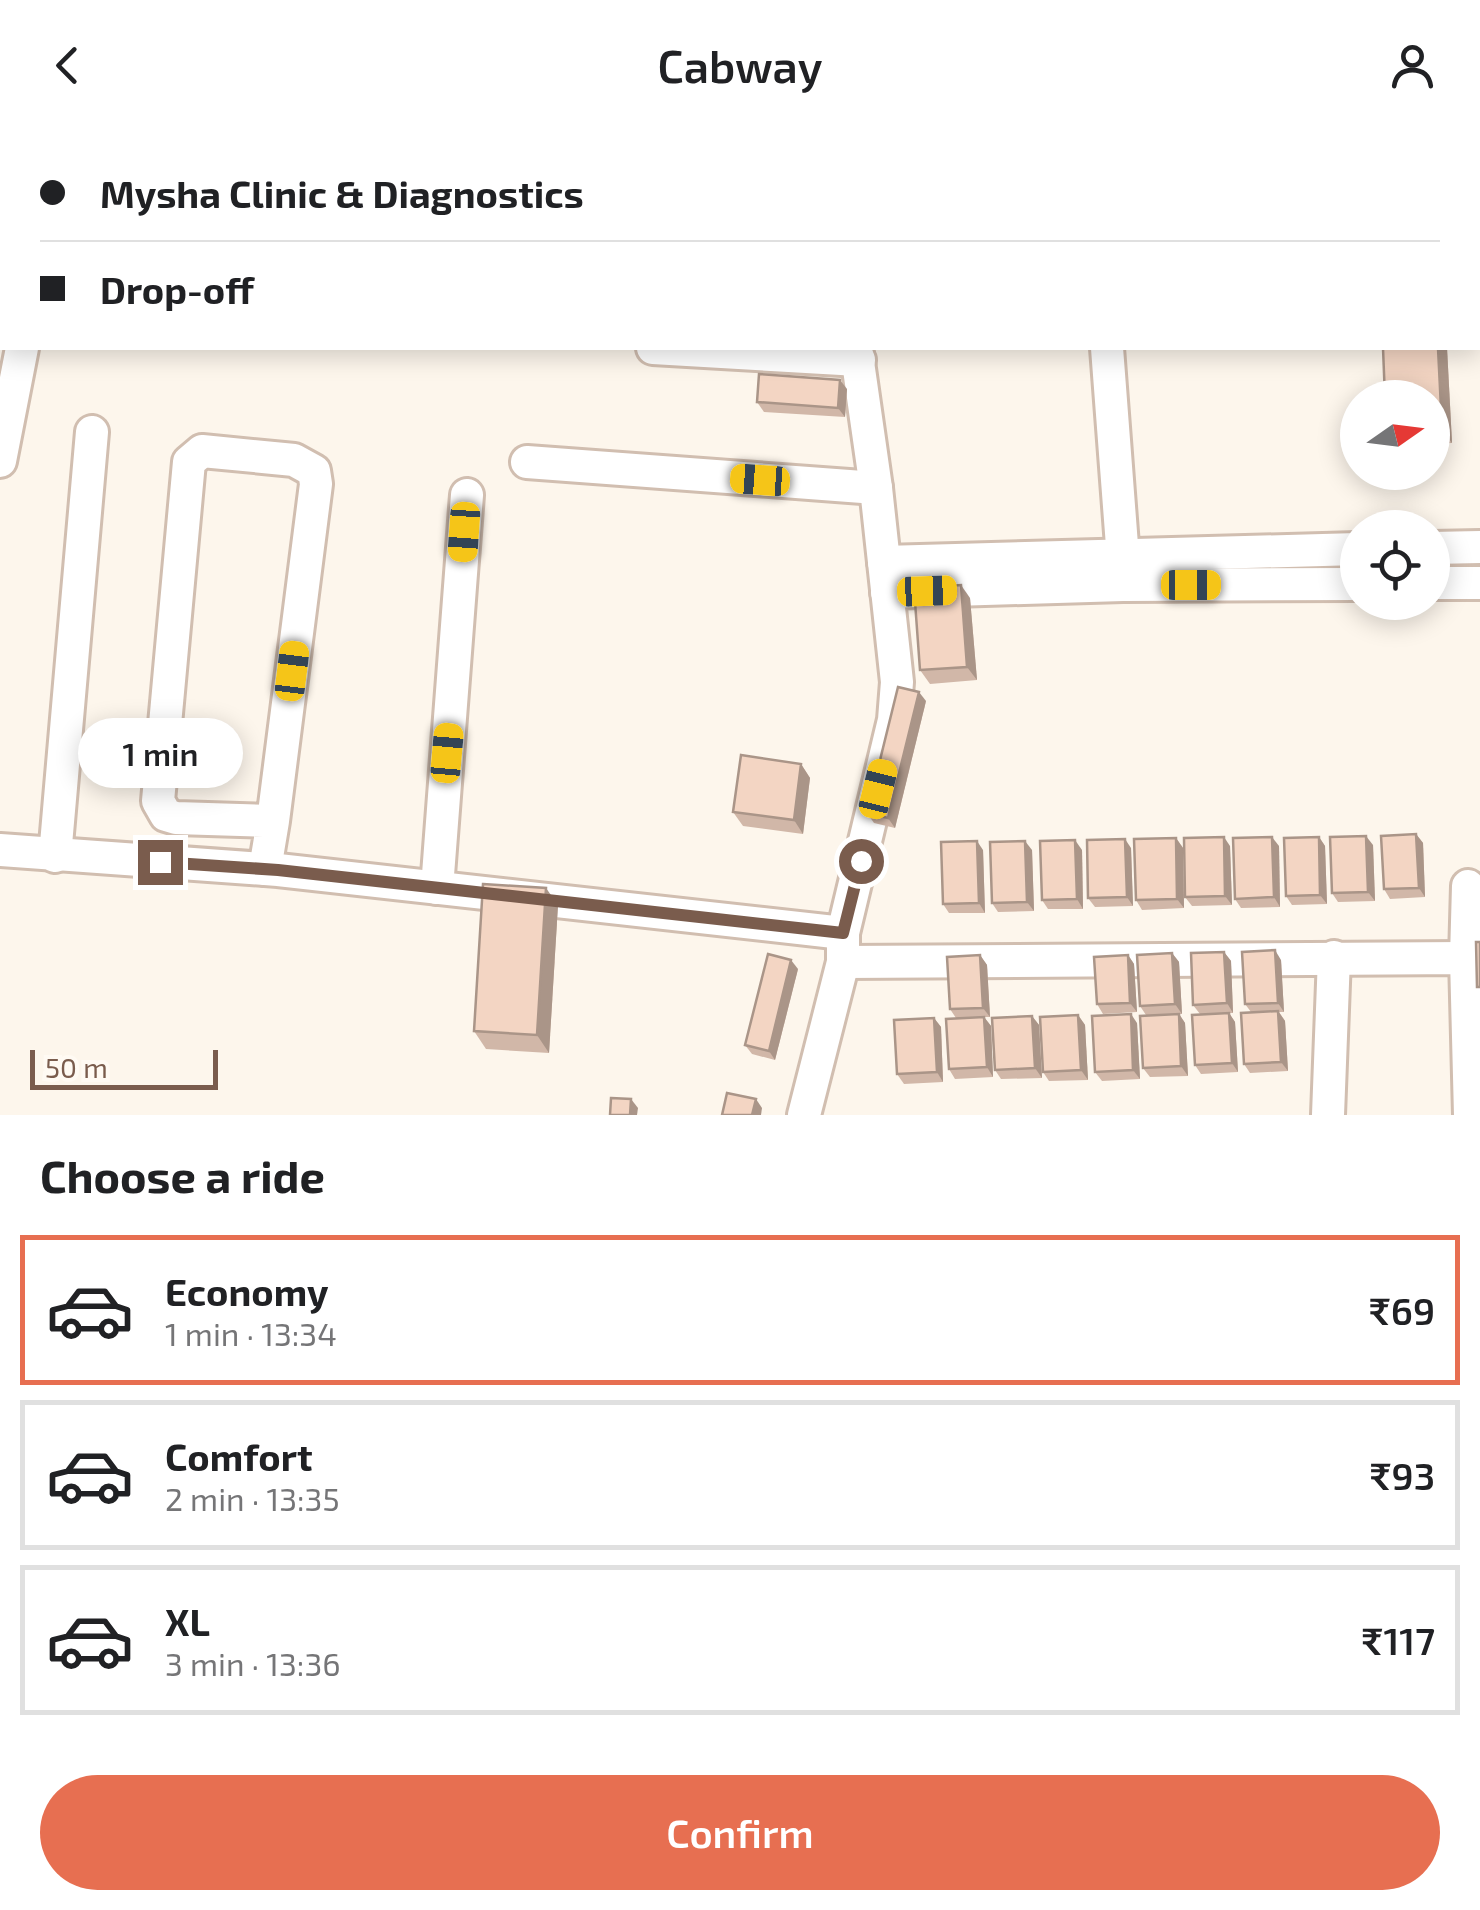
<!DOCTYPE html>
<meta charset="utf-8">
<style>
body{margin:0;font-family:"Exo 2",sans-serif;background:#f6f6f6;color:#202124;height:100vh;display:flex;flex-direction:column;font-size:38px;white-space:nowrap}
*{box-sizing:border-box;margin:0}
p{font-size:32px;color:#757577}
.icon{flex:none;width:55px;height:55px;fill:none;stroke:currentColor;stroke-width:2;stroke-linecap:round;stroke-linejoin:round}
.map{position:relative;height:985px;overflow:hidden}
.sheet{display:flex;flex-direction:column;background:#fff;flex:1}
.sheet>*{flex:none}
.guide{position:absolute;left:0px;top:0px;width:1480px;height:220px;box-shadow:0 5px 25px #0003;display:grid;align-content:center;height:220px;padding:0 40px;background:#fff}
.needle{width:65px;rotate:76deg}
.controls{position:absolute;left:1340px;top:250px;display:grid;gap:20px}
.controls a{display:grid;place-items:center;width:110px;height:110px;border-radius:50%;background:#fff;box-shadow:0 5px 25px #0003;font-size:50px}
.scale{position:absolute;left:30px;bottom:25px;width:188px;box-sizing:border-box;padding-left:10px;border:5px solid #7a5c4d;border-top:0;font-size:28px;line-height:35px;white-space:nowrap;color:#7a5c4d;-webkit-text-stroke:8px #fffaf3;paint-order:stroke}
.end{position:absolute;width:45px;height:45px;margin:-22px;border:12px solid #7a5c4d;background:#fff;box-shadow:0 0 0 5px #fff}
.from{border-radius:50%}
.bubble{position:absolute;height:70px;border-radius:35px;background:#fff;box-shadow:0 5px 25px #0003;font-size:32px;font-weight:600;line-height:70px;text-align:center}
.car{position:absolute;width:30px;height:60px;margin:-30px -15px;border-radius:12px;box-shadow:0 0 8px 2px #0007;background:linear-gradient(#f5c518 24%,#345 0 40%,#f5c518 0 76%,#345 0 86%,#f5c518 0)}
.guide b{display:flex;align-items:center;gap:35px;height:95px;font-size:38px}
.guide b+b{border-top:2px solid #e0e0e0}
.guide i{width:25px;height:25px;background:#202124}
ul{padding:0;list-style:none}
li{display:flex;align-items:center;gap:30px;height:150px;margin:0 20px 15px;padding:0 20px;border:5px solid #e0e0e0;border-radius:0px}
li div{flex:1}
li b{display:block;font-size:38px}
li em{font-style:normal;font-weight:600}
li.current{border-color:#e76f51}
li>.icon{width:90px;height:90px;stroke-width:1.5}
h2{padding:0 40px;font-size:45px;line-height:120px}
.primary-button{display:flex;gap:20px;margin-top:auto;padding:20px 40px}
.primary-button a{flex:1;height:115px;border-radius:60px;background:#e76f51;color:#fff;font-size:40px;font-weight:600;line-height:115px;text-align:center}
header{display:flex;justify-content:space-between;align-items:center;height:130px;padding:0 40px;background:#fff;font-size:45px;font-weight:600}
.map>svg:first-child{display:block}
.lines{fill:none;stroke-linecap:round;stroke-linejoin:round}
.minor-casing{stroke:#d1beb0;stroke-width:38}
.minor{stroke:#fff;stroke-width:32}
.wall{fill:#d1b7a8}
.shaded-wall{fill:#aa9588}
.building{fill:#f3d5c3;stroke:#aa9588;stroke-width:2.5}
.route{stroke:#7a5c4d;stroke-width:12}
</style>
<header><svg class="icon" aria-label="back" viewBox="0 0 24 24"><path d="M15 5l-7 7 7 7"/></svg>Cabway<svg class="icon" aria-label="person" viewBox="0 0 24 24"><circle cx="12" cy="8" r="4"/><path d="M4 21q1-7 8-7t8 7"/></svg></header>
<div class="map">
<svg width="1480" height="985" viewBox="0 0 1480 985">
<rect width="100%" height="100%" fill="#fdf6ec"/>
<g class="lines">
<!-- minor casing -->
<g class="minor-casing">
<g id="minor">
<polyline points="801,0 802,2"/>
<polyline points="1144,0 1144,2"/>
<polyline points="63,2 63,0"/>
<polyline points="289,2 289,0"/>
<polyline points="579,2 579,0"/>
<polyline points="1404,2 1404,0"/>
<polyline points="0,15 2,14"/>
<polyline points="1478,174 1480,174"/>
<polyline points="653,218 859,230"/>
<polyline points="1107,218 1124,442"/>
<polyline points="0,331 22,218"/>
<polyline points="527,332 876,358"/>
<polyline points="1432,418 1480,417"/>
<polyline points="884,432 1358,419"/>
<polyline points="1432,453 1480,453"/>
<polyline points="887,462 1123,455 1358,454"/>
<polyline points="0,720 278,740 843,803"/>
<polyline points="55,726 92,302"/>
<polyline points="265,739 273,691 316,354 314,341 294,330 202,321 189,332 158,671 166,685 176,688 273,691"/>
<polyline points="437,758 467,365"/>
<polyline points="1466,828 1468,756"/>
<polyline points="843,832 1466,828 1470,985"/>
<polyline points="804,985 843,832 843,803 894,590 897,552 876,358 856,218"/>
<polyline points="1328,985 1334,827"/>
</g>
</g>
<!-- minor -->
<use href="#minor" class="minor"/>
</g>
<!-- wall -->
<g class="wall">
<polygon points="1383,218 1447,218 1452,313 1432,314 1432,268"/>
<polygon points="847,259 845,287 764,282 757,272"/>
<polygon points="970,468 977,550 930,554 920,540"/>
<polygon points="926,571 895,698 874,693 867,683"/>
<polygon points="801,634 810,648 803,704 743,696 733,682"/>
<polygon points="1416,704 1423,713 1425,767 1390,769 1384,759"/>
<polygon points="1319,707 1325,716 1327,774 1292,775 1286,766"/>
<polygon points="1176,708 1183,718 1184,778 1142,780 1136,770"/>
<polygon points="1373,715 1375,771 1338,772 1332,763"/>
<polygon points="1230,716 1232,775 1192,776 1185,767"/>
<polygon points="1279,716 1280,777 1241,778 1235,769"/>
<polygon points="1131,718 1133,776 1095,777 1088,768"/>
<polygon points="983,720 985,783 949,783 943,774"/>
<polygon points="1032,720 1034,781 998,782 992,773"/>
<polygon points="1082,720 1083,779 1048,779 1042,770"/>
<polygon points="558,775 549,923 486,919 474,901"/>
<polygon points="1224,822 1231,831 1233,883 1229,883 1235,892 1238,942 1201,944 1195,935 1200,884 1193,875"/>
<polygon points="1172,823 1179,832 1182,884 1179,884 1185,893 1188,946 1150,947 1143,938 1146,885 1140,876"/>
<polygon points="980,825 987,835 990,887 984,887 991,896 993,947 955,949 949,939 956,888 950,879"/>
<polygon points="1128,825 1134,834 1137,882 1103,884 1097,874"/>
<polygon points="1281,830 1284,882 1279,882 1285,891 1288,941 1250,943 1244,934 1251,882 1245,874"/>
<polygon points="798,839 775,930 752,924 745,915"/>
<polygon points="1078,885 1085,895 1088,950 1049,951 1043,942"/>
<polygon points="1032,886 1039,895 1042,948 1001,949 995,940"/>
<polygon points="934,888 941,897 943,952 904,954 897,944"/>
<polygon points="1137,893 1140,949 1102,951 1095,942"/>
</g>
<!-- shaded-wall -->
<g class="shaded-wall">
<polygon points="0,107 2,111 2,127 0,123"/>
<polygon points="0,137 2,140 1,147 2,149 2,171 0,183"/>
<polygon points="1438,218 1447,218 1452,313 1442,299"/>
<polygon points="840,250 847,259 845,287 838,278"/>
<polygon points="961,455 970,468 977,550 967,537"/>
<polygon points="919,562 926,571 895,698 888,688"/>
<polygon points="801,634 810,648 803,704 794,690"/>
<polygon points="1416,704 1423,713 1425,767 1419,758"/>
<polygon points="1366,706 1373,715 1375,771 1368,762"/>
<polygon points="1224,707 1230,716 1232,775 1225,766"/>
<polygon points="1272,707 1279,716 1280,777 1274,767"/>
<polygon points="1319,707 1325,716 1327,774 1320,765"/>
<polygon points="1176,708 1183,718 1184,778 1177,769"/>
<polygon points="1125,709 1131,718 1133,776 1127,767"/>
<polygon points="1075,710 1082,720 1083,779 1077,769"/>
<polygon points="977,711 983,720 985,783 979,773"/>
<polygon points="1025,711 1032,720 1034,781 1027,772"/>
<polygon points="546,758 558,775 549,923 537,905"/>
<polygon points="1275,820 1281,830 1284,882 1278,873"/>
<polygon points="1224,822 1231,831 1233,883 1227,873"/>
<polygon points="1172,823 1179,832 1182,884 1175,874"/>
<polygon points="980,825 987,835 990,887 983,878"/>
<polygon points="1128,825 1134,834 1137,882 1130,873"/>
<polygon points="791,830 798,839 775,930 769,921"/>
<polygon points="1278,881 1285,891 1288,941 1281,932"/>
<polygon points="1229,883 1235,892 1238,942 1232,933"/>
<polygon points="1131,884 1137,893 1140,949 1133,940"/>
<polygon points="1179,884 1185,893 1188,946 1181,936"/>
<polygon points="1078,885 1085,895 1088,950 1081,940"/>
<polygon points="1032,886 1039,895 1042,948 1035,938"/>
<polygon points="984,887 991,896 993,947 987,937"/>
<polygon points="934,888 941,897 943,952 937,942"/>
<polygon points="631,969 638,978 637,985 630,985"/>
<polygon points="756,969 762,978 761,985 752,985"/>
</g>
<!-- building -->
<g class="building">
<rect x="86" y="0" width="183" height="2"/>
<rect x="591" y="0" width="117" height="2"/>
<polygon points="835,0 1000,0 1001,2 836,2"/>
<polygon points="1432,0 1445,0 1470,2 1432,2"/>
<polygon points="1478,3 1480,4 1480,105 1478,105"/>
<polygon points="0,64 2,65 1,101 0,101"/>
<polygon points="1383,218 1438,218 1442,299 1432,299 1432,268 1385,268"/>
<polygon points="759,244 840,250 838,278 757,272"/>
<polygon points="961,455 967,537 920,540 914,458"/>
<polygon points="898,557 919,562 888,688 867,683"/>
<polygon points="741,625 801,634 794,690 733,682"/>
<polygon points="1416,704 1419,758 1384,759 1381,706"/>
<polygon points="1366,706 1368,762 1332,763 1330,707"/>
<polygon points="1224,707 1225,766 1185,767 1184,708"/>
<polygon points="1272,707 1274,767 1235,769 1233,708"/>
<polygon points="1319,707 1320,765 1286,766 1284,708"/>
<polygon points="1176,708 1177,769 1136,770 1134,709"/>
<polygon points="1125,709 1127,767 1088,768 1087,710"/>
<polygon points="1075,710 1077,769 1042,770 1040,711"/>
<polygon points="977,711 979,773 943,774 941,712"/>
<polygon points="1025,711 1027,772 992,773 990,712"/>
<polygon points="483,754 546,758 537,905 474,901"/>
<polygon points="1476,812 1480,812 1480,857 1477,857"/>
<polygon points="1275,820 1278,873 1245,874 1242,822"/>
<polygon points="1224,822 1227,873 1193,875 1191,823"/>
<polygon points="1172,823 1175,874 1140,876 1137,825"/>
<polygon points="768,824 791,830 769,921 745,915"/>
<polygon points="980,825 983,878 950,879 947,827"/>
<polygon points="1128,825 1130,873 1097,874 1094,827"/>
<polygon points="1278,881 1281,932 1244,934 1241,883"/>
<polygon points="1229,883 1232,933 1195,935 1192,885"/>
<polygon points="1131,884 1133,940 1095,942 1092,886"/>
<polygon points="1179,884 1181,936 1143,938 1140,886"/>
<polygon points="1078,885 1081,940 1043,942 1040,887"/>
<polygon points="1032,886 1035,938 995,940 992,888"/>
<polygon points="984,887 987,937 949,939 946,889"/>
<polygon points="934,888 937,942 897,944 894,890"/>
<polygon points="727,963 756,969 752,985 722,985"/>
<polygon points="611,968 631,969 630,985 610,985"/>
</g>
<g class="lines">
<!-- route -->
<polyline class="route" points="160,732 278,740 843,803 861,731"/>
</g>
</svg>
<div class="controls">
<a><svg class="needle" viewBox="-14 -14 28 28"><path d="M0-13l5 13h-10z" fill="#e53935"/><path d="M0 13l5-13h-10z" fill="#757577"/></svg></a>
<a><svg class="icon" aria-label="locate" viewBox="0 0 24 24"><circle cx="12" cy="12" r="6"/><path d="M12 2v4M12 18v4M2 12h4M18 12h4"/></svg></a>
</div>
<div class="scale">50 m</div>
<i class="end from" style="left:861px;top:731px"></i>
<i class="end" style="left:160px;top:732px"></i>
<div class="bubble" style="left:78px;top:588px;width:165px">1 min</div>
<i class="car" style="left:760px;top:350px;rotate:274deg"></i>
<i class="car" style="left:464px;top:402px;rotate:184deg"></i>
<i class="car" style="left:1191px;top:455px;rotate:90deg"></i>
<i class="car" style="left:927px;top:461px;rotate:88deg"></i>
<i class="car" style="left:292px;top:541px;rotate:7deg"></i>
<i class="car" style="left:447px;top:623px;rotate:5deg"></i>
<i class="car" style="left:878px;top:659px;rotate:14deg"></i>
<div class="guide">
<b><i class="from"></i>Mysha Clinic &amp; Diagnostics</b>
<b><i></i>Drop-off</b>
</div>
</div>
<section class="sheet">
<h2>Choose a ride</h2>
<ul>
<li class="current"><svg class="icon" aria-label="car" viewBox="0 0 24 24"><path d="M5 17H2v-5l4-1 3-4h7l3 4 3 1v5h-3M9 17h6M6 11h13"/><circle cx="7" cy="17" r="2"/><circle cx="17" cy="17" r="2"/></svg><div><b>Economy</b><p>1 min · 13:34</p></div><em>₹69</em></li>
<li><svg class="icon" aria-label="car" viewBox="0 0 24 24"><path d="M5 17H2v-5l4-1 3-4h7l3 4 3 1v5h-3M9 17h6M6 11h13"/><circle cx="7" cy="17" r="2"/><circle cx="17" cy="17" r="2"/></svg><div><b>Comfort</b><p>2 min · 13:35</p></div><em>₹93</em></li>
<li><svg class="icon" aria-label="car" viewBox="0 0 24 24"><path d="M5 17H2v-5l4-1 3-4h7l3 4 3 1v5h-3M9 17h6M6 11h13"/><circle cx="7" cy="17" r="2"/><circle cx="17" cy="17" r="2"/></svg><div><b>XL</b><p>3 min · 13:36</p></div><em>₹117</em></li>
</ul>
<div class="primary-button"><a>Confirm</a></div>
</section>
